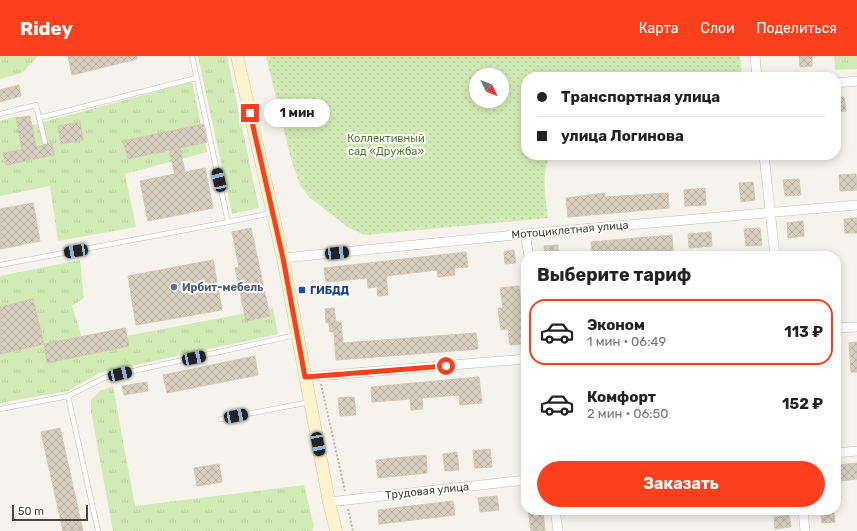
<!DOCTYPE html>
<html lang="ru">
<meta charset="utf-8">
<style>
body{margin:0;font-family:Rubik,sans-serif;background:#f6f6f6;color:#222;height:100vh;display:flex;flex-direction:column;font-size:15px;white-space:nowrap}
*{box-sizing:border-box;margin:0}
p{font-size:13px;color:#767676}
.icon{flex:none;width:22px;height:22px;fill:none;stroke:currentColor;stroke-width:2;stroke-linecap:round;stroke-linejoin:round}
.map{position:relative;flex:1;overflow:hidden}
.panel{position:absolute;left:521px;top:195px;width:320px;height:264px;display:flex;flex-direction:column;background:#fff;border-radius:16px;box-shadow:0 2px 10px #0003}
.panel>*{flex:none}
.top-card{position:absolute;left:521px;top:16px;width:320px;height:88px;border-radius:16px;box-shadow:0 2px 10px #0003;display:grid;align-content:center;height:88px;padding:0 16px;background:#fff}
.needle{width:26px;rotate:133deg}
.fabs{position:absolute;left:469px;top:12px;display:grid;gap:8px}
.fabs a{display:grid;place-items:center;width:40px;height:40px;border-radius:50%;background:#fff;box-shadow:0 2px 10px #0003;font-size:20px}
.scale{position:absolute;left:12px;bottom:10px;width:76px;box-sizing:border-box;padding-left:4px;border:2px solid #4b4439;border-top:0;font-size:11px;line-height:14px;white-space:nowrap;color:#4b4439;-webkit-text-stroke:3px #fff;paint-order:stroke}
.end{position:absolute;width:18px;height:18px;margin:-9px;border:5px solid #fc3f1d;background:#fff;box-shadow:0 0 0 2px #fff}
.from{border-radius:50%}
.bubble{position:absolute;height:28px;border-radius:14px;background:#fff;box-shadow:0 2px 10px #0003;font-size:13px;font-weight:700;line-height:28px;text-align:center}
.car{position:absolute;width:12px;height:24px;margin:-12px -6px;border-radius:5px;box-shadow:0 0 3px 1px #0007;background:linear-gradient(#222 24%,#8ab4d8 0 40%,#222 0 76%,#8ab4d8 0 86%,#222 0)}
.top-card b{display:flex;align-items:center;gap:14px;height:38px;font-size:15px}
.top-card b+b{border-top:1px solid #e0e0e0}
.top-card i{width:10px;height:10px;background:#222}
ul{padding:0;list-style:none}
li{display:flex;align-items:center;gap:12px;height:66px;margin:0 8px 6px;padding:0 8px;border:2px solid transparent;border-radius:16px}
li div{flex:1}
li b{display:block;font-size:15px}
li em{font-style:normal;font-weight:700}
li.selected{border-color:#fc3f1d}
li>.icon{width:36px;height:36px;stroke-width:1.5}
h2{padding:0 16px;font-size:18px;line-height:48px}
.button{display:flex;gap:8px;margin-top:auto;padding:8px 16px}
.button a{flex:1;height:46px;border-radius:24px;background:#fc3f1d;color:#fff;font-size:16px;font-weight:700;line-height:46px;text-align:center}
header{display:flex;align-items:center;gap:24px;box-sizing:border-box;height:56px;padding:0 20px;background:#fc3f1d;color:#fff}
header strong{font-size:19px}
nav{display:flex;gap:22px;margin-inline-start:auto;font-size:14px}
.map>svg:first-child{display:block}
.grass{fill:url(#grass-tufts)}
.garden{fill:url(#garden-dots);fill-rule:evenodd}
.building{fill:url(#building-cross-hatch);stroke:#d3c7b4}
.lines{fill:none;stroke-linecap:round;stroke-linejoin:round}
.lane-casing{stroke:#c2bbae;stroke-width:5.5}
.street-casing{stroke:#c2bbae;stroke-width:10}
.secondary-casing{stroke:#d6c79b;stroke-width:13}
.path{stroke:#c4b79f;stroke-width:2;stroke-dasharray:2 2;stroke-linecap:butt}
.lane{stroke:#fff;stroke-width:4.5}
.street{stroke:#fff;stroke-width:9}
.secondary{stroke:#fff3cd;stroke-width:12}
.route{stroke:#fc3f1d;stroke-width:5}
.service-dot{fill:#5c6f8a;stroke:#fff;stroke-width:1.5}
.transit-dot{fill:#1a4fb4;stroke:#fff;stroke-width:1.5}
.labels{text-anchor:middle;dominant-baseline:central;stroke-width:4;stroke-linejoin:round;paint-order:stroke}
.park-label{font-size:11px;fill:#4a7f2a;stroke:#fff}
.street-label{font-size:11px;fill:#4b4439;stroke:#fff}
.service-label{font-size:11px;font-weight:bold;fill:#4e5e75;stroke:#fff;text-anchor:start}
.transit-label{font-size:11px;font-weight:bold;fill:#164399;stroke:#fff;text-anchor:start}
</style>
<header>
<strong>Ridey</strong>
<nav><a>Карта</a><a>Слои</a><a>Поделиться</a></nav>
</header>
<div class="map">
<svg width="857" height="475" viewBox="0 0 857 475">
<defs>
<pattern id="grass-tufts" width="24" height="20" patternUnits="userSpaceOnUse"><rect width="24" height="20" fill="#d2eab5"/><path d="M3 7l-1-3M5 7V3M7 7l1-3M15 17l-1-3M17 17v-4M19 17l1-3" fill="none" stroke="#b6ca9c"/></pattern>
<pattern id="garden-dots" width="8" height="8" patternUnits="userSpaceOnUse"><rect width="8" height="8" fill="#d2eab5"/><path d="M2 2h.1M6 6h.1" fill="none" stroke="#b6ca9c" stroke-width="1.8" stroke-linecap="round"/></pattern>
<pattern id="building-cross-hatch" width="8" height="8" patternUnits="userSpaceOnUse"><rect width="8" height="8" fill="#d8cfc1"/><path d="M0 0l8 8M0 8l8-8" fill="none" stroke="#b1aa9e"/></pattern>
</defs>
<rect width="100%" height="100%" fill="#f6f3ec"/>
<!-- grass -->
<g class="grass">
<polygon points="0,0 38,0 22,17 0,23"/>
<polygon points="198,0 227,0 259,152 232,158"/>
<polygon points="834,0 857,0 857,13 835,14"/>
<polygon points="192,26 207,96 125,118 136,171 58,185 50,130 0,140 0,65 18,60 21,72"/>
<polygon points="80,204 84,242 72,250 84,288 273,252 278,278 99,317 68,335 0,347 0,220"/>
<polygon points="113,330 135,450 304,429 314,470 312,475 113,475 91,355 91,344 100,335"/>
</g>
<!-- garden -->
<path class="garden" d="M266 0H740L742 21H526V99H551C540 116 546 143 548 162L365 179 349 172 309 141 300 129 291 103ZM476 19H502V45H476Z"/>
<!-- building -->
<g class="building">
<polygon points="68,0 137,0 137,3 72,19"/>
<polygon points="799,0 812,0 812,10 800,11"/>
<polygon points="19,29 21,40 0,46 0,34"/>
<polygon points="836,41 844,41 846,55 836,56"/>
<polygon points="30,60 36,91 52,87 54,99 6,109 3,97 22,94 16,62"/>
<polygon points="80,66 83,84 61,88 58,70"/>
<polygon points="203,68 207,86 180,92 185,116 205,112 213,152 148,165 140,125 175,118 169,94 128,103 123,85"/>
<polygon points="856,118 857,134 840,135 839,119"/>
<polygon points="799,123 801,139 785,140 783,124"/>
<polygon points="753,126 755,144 741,146 739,127"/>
<polygon points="705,132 706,149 685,150 684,134"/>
<polygon points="604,137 605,141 668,137 669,152 568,161 566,142"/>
<polygon points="33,147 40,185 0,193 0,153"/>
<polygon points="857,162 857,177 845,177 844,163"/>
<polygon points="803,165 804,180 788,182 787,167"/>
<polygon points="251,172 270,260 246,265 235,212 239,211 232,176"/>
<polygon points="760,172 762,189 746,190 744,173"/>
<polygon points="711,176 712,190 689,192 688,178"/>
<polygon points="672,179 673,197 656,198 656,194 592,200 591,186"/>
<polygon points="558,189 559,200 545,200 544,190"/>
<polygon points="514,194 516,207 505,208 504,196"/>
<polygon points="466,196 468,211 454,212 455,219 438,221 437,214 386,220 388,239 378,240 377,231 368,232 367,222 326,226 324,212"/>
<polygon points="213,204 222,254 136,269 128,220"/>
<polygon points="519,230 525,288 510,289 508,273 501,274 498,252 503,252 500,232"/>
<polygon points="33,243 44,288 0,298 0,251"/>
<polygon points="334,252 336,266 341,266 343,287 476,277 478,293 336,304 334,276 330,276 329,267 331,267 326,267 325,253"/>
<polygon points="125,272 129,290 47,307 44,288"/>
<polygon points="857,286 857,316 851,316 849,287"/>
<polygon points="255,300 258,319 167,337 163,319"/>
<polygon points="479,321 482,347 460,349 459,339 422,342 423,353 411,354 410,343 372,346 371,331"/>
<polygon points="147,326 148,335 124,339 122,330"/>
<polygon points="354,341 356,359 340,360 338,342"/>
<polygon points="60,372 83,475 63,475 41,376"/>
<polygon points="490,393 492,411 475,412 473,395"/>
<polygon points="457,396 459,414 445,415 443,398"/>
<polygon points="426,399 427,417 378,422 376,404"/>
<polygon points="857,407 857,423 840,425 839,409"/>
<polygon points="219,408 222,426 197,430 194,412"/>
<polygon points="497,440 499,454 480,456 478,442"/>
<polygon points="453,445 455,459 379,468 378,454"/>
<polygon points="528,454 543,454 545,475 531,475"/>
<polygon points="834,457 835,466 822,467 821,458"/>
<polygon points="789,459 791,471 775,473 774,461"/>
</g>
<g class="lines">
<!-- lane casing -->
<g class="lane-casing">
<g id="lane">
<polyline points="192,0 228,166 271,157"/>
<polyline points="0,58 36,49 45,86"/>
<polyline points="39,62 196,22"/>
<polyline points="0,209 228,166"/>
<polyline points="68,340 98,475"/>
<polyline points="0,353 68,340 106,321 296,279"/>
<polyline points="221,363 310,346"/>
</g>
</g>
<!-- street casing -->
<g class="street-casing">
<g id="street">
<polyline points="755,0 757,21"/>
<polyline points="836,27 857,25"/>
<polyline points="764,99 775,200"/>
<polyline points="525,178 529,200"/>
<polyline points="283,202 525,178 857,149"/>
<polyline points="836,272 857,271"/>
<polyline points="305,321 526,303"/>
<polyline points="836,397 857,395"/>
<polyline points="329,446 526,424"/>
<polyline points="555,454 558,475"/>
<polyline points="803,454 805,475"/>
</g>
</g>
<!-- secondary casing -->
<g class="secondary-casing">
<polyline id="secondary" points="237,0 283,202 329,446 336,475"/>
</g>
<!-- path -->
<g class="path">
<polyline points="321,328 345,435"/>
<polyline points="348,453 353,475"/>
</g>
<!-- lane -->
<use href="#lane" class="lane"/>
<!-- street -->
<use href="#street" class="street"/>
<!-- secondary -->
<use href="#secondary" class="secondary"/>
</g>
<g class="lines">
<!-- route -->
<polyline class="route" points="250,57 283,202 305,321 446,310"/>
</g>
<!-- markers -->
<circle class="service-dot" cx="174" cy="231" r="4"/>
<rect class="transit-dot" x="298" y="230" width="8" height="8" rx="2"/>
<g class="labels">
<!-- park labels -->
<g class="park-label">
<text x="386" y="82">Коллективный<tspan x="386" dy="13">сад «Дружба»</tspan></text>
</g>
<!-- street labels -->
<g class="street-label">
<text transform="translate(570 174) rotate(-5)">Мотоциклетная улица</text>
<text transform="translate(427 435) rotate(-6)">Трудовая улица</text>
</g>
<!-- service labels -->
<g class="service-label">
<text x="182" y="231">Ирбит-мебель</text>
</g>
<!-- transit labels -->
<g class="transit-label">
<text x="310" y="234">ГИБДД</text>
</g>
</g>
</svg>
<div class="fabs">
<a><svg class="needle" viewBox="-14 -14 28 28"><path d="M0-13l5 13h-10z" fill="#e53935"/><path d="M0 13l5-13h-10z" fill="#767676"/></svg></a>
</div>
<div class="scale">50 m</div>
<i class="end from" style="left:446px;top:310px"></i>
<i class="end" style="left:250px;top:57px"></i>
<div class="bubble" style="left:264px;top:43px;width:66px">1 мин</div>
<i class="car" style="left:219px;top:124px;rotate:347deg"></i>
<i class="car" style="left:76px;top:195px;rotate:260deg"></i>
<i class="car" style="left:337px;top:197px;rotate:84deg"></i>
<i class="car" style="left:194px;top:302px;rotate:78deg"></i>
<i class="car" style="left:120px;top:318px;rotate:77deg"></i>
<i class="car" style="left:236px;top:360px;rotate:79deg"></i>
<i class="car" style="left:318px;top:388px;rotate:169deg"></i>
<div class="top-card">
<b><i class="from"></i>Транспортная улица</b>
<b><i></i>улица Логинова</b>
</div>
<section class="panel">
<h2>Выберите тариф</h2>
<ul>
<li class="selected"><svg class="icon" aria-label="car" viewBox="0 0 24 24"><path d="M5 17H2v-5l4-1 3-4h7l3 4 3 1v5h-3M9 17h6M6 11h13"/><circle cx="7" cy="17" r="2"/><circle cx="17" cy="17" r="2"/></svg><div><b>Эконом</b><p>1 мин · 06:49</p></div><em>113 ₽</em></li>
<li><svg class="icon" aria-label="car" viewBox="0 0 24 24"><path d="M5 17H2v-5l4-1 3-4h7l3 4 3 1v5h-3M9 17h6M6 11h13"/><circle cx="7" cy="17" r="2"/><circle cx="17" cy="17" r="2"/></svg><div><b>Комфорт</b><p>2 мин · 06:50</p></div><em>152 ₽</em></li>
</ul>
<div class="button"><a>Заказать</a></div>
</section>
</div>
